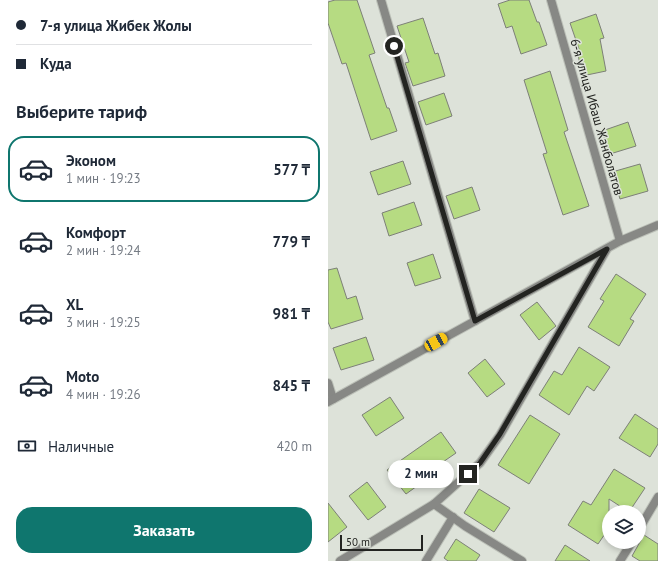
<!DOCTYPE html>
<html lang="ru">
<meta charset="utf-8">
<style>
body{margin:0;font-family:"PT Sans",sans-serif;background:#f6f6f7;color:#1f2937;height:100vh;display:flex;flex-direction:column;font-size:15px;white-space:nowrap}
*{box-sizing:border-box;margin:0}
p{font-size:13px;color:#747a83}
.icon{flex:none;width:22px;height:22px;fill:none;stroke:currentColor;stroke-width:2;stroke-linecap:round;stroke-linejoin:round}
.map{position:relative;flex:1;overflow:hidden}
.side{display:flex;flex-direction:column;background:#fff;width:328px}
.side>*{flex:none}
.top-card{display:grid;align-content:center;height:88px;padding:0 16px;background:#fff}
.tools{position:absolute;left:274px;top:505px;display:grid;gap:8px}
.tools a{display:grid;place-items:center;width:44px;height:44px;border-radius:50%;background:#fff;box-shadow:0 2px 6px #0003;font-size:20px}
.scale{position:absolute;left:12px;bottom:10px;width:83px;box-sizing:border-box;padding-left:4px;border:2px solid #232421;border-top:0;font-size:11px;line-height:14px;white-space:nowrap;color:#232421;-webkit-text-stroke:3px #dde2d9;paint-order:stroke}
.end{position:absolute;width:18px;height:18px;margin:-9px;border:5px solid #232421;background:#fff;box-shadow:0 0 0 2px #fff}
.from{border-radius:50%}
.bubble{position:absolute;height:28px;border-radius:14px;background:#fff;box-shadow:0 2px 6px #0003;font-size:13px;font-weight:700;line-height:28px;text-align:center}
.car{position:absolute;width:12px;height:24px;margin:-12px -6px;border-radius:5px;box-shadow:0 0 3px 1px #0007;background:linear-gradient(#f5c518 24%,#345 0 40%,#f5c518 0 76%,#345 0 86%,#f5c518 0)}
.top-card b{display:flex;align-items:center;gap:14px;height:38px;font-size:15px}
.top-card b+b{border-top:1px solid #e0e1e3}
.top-card i{width:10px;height:10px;background:#1f2937}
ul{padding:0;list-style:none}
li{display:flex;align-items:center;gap:12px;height:66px;margin:0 8px 6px;padding:0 8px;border:2px solid transparent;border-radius:16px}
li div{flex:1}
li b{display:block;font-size:15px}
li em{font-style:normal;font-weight:700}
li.selected{border-color:#0f766e}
li>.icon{width:36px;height:36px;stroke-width:1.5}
h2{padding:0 16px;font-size:18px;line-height:48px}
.pay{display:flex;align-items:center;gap:10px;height:44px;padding:0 16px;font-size:15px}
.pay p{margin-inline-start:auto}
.button{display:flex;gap:8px;margin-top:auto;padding:8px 16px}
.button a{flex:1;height:46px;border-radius:16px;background:#0f766e;color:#fff;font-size:16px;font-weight:700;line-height:46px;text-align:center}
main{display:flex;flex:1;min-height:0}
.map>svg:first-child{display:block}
.building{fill:#b6db82;stroke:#7d8078}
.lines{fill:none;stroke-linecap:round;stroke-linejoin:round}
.minor-casing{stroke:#bcc0b8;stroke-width:10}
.tertiary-casing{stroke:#bcc0b8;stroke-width:10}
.minor{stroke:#878885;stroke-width:8}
.tertiary{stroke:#878885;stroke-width:8}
.route{stroke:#232421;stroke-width:5}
.labels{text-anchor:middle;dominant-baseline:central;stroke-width:3;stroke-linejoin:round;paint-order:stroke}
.street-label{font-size:13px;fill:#232421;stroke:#dde2d9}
</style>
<main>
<section class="side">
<div class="top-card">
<b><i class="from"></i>7-я улица Жибек Жолы</b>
<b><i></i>Куда</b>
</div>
<h2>Выберите тариф</h2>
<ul>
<li class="selected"><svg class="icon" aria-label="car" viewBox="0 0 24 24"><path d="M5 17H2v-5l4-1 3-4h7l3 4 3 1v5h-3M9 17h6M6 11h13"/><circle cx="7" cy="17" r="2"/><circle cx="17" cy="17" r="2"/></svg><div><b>Эконом</b><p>1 мин · 19:23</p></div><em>577 ₸</em></li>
<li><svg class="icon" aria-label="car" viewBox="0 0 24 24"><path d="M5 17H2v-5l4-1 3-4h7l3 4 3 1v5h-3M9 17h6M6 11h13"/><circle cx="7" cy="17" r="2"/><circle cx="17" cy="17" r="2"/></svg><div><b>Комфорт</b><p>2 мин · 19:24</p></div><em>779 ₸</em></li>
<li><svg class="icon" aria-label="car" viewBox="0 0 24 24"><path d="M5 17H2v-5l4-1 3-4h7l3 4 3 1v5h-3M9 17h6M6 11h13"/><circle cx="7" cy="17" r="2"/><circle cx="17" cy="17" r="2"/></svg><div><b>XL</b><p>3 мин · 19:25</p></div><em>981 ₸</em></li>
<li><svg class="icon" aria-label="car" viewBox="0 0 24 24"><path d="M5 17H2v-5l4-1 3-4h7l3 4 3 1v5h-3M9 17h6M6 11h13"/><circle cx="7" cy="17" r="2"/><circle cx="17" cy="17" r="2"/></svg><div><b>Moto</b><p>4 мин · 19:26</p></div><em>845 ₸</em></li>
</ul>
<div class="pay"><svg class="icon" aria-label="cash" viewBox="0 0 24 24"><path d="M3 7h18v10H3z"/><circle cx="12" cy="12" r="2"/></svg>Наличные<p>420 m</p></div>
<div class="button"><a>Заказать</a></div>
</section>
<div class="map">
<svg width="330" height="561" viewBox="0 0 330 561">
<rect width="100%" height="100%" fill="#dde2d9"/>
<!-- building -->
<g class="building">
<polygon points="7,0 29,0 47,53 41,55 59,108 61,108 69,131 43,140 18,63 14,64 0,23 0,2"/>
<polygon points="182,0 201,0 209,22 211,22 219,45 193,54 184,26 178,28 170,4"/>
<polygon points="268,14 276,38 272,39 278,71 254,76 249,49 251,49 242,23"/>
<polygon points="95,18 107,54 110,53 117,76 85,86 77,63 81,62 69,26"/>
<polygon points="222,71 240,130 236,132 261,206 235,215 215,154 219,153 196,80"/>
<polygon points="116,93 124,116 98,125 90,102"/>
<polygon points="300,122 308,146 282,154 274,131"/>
<polygon points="75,161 83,184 50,195 42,172"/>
<polygon points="312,164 320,191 292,199 284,172"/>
<polygon points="144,187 152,210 126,219 118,196"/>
<polygon points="86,202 94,225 61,236 54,213"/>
<polygon points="105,254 113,278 87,286 79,263"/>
<polygon points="9,268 19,299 28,296 35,319 3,329 0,322 0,270"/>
<polygon points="288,274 318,294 302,319 306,321 291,346 260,327 276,301 272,299"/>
<polygon points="209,302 228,326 211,340 192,315"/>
<polygon points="38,337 46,360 13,370 5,348"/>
<polygon points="251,347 282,367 266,391 259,386 241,415 211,395 226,371 234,375"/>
<polygon points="157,359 177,384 159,397 140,373"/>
<polygon points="62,397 76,418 48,436 34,415"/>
<polygon points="307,414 330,429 330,444 322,457 291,438"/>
<polygon points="202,415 232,434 201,484 170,465"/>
<polygon points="113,432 128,453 93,477 96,481 78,494 59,470"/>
<polygon points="286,469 317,488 301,512 281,499 281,528 270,544 240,525 255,501 263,505"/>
<polygon points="39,482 58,507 40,520 21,496"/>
<polygon points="151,489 182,508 166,532 136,513"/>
<polygon points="0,503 19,527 0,542"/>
<polygon points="316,535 330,544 330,561 312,561 304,556"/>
<polygon points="128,539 152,555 148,561 120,561 116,558"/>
<polygon points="237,545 262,561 227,561"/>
</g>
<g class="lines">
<!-- minor casing -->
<g class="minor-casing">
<g id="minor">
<polyline points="53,0 147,321"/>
<polyline points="223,0 292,241"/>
<polyline points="0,383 5,399"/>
<polyline points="106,504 137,526 194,561"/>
<polyline points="311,529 330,497"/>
<polyline points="12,561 106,504 152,463 172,435 279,249"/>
<polyline points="98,561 125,517"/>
<polyline points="292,561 304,542"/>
</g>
</g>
<!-- tertiary casing -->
<g class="tertiary-casing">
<polyline id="tertiary" points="0,402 292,241 330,225"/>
</g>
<!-- minor -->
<use href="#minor" class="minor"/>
<!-- tertiary -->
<use href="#tertiary" class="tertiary"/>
</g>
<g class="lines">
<!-- route -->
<polyline class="route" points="66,46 147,321 279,249 172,434 152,463 140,474"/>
</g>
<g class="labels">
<!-- street labels -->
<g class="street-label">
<text transform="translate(269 117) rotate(74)">6-я улица Ибаш Жанболатов</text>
</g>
</g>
</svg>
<div class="tools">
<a><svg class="icon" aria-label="layers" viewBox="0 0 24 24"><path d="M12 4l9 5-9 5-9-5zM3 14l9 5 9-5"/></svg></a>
</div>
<div class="scale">50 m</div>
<i class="end from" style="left:66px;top:46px"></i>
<i class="end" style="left:140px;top:474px"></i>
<div class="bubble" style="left:60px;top:460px;width:66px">2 мин</div>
<i class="car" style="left:108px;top:342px;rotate:61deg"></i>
</div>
</main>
